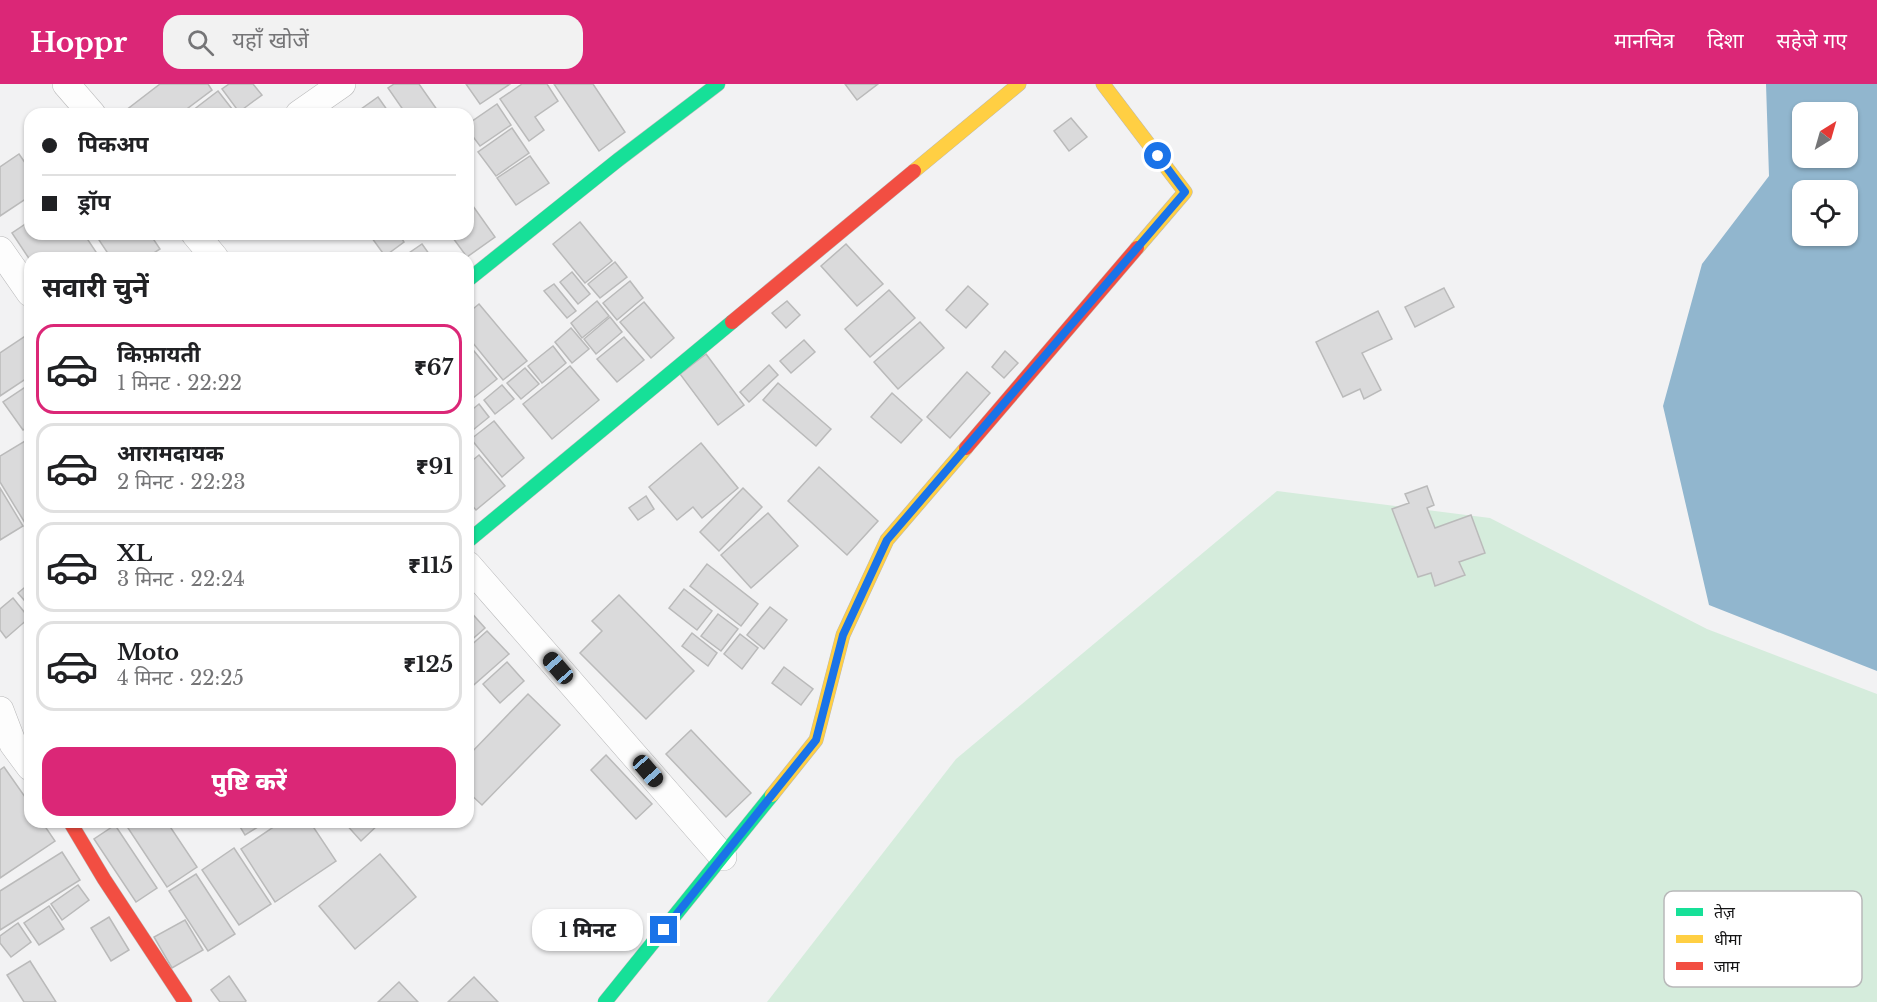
<!DOCTYPE html>
<html lang="hi">
<meta charset="utf-8">
<style>
body{margin:0;font-family:"Libre Baskerville","Noto Sans Devanagari",serif;background:#f2f2f2;color:#202124;height:100vh;display:flex;flex-direction:column;font-size:22px;white-space:nowrap}
*{box-sizing:border-box;margin:0}
p{font-size:20px;color:#757577}
.icon{flex:none;width:33px;height:33px;fill:none;stroke:currentColor;stroke-width:2;stroke-linecap:round;stroke-linejoin:round}
.map{position:relative;flex:1;overflow:hidden}
.drawer{position:absolute;left:24px;top:168px;width:450px;height:576px;display:flex;flex-direction:column;background:#fff;border-radius:18px;box-shadow:0 2px 4px #0004}
.drawer>*{flex:none}
.hud{position:absolute;left:24px;top:24px;width:450px;height:132px;border-radius:18px;box-shadow:0 2px 4px #0004;display:grid;align-content:center;height:132px;padding:0 18px;background:#fff}
.needle{width:39px;rotate:37deg}
.tools{position:absolute;left:1792px;top:18px;display:grid;gap:12px}
.tools a{display:grid;place-items:center;width:66px;height:66px;border-radius:12px;background:#fff;box-shadow:0 2px 4px #0004;font-size:30px}
.end{position:absolute;width:27px;height:27px;margin:-14px;border:8px solid #1a73e8;background:#fff;box-shadow:0 0 0 3px #fff}
.from{border-radius:50%}
.bubble{position:absolute;height:42px;border-radius:18px;background:#fff;box-shadow:0 2px 4px #0004;font-size:20px;font-weight:800;line-height:42px;text-align:center}
.car{position:absolute;width:18px;height:36px;margin:-18px -9px;border-radius:8px;box-shadow:0 0 4px 2px #0007;background:linear-gradient(#222 24%,#8ab4d8 0 40%,#222 0 76%,#8ab4d8 0 86%,#222 0)}
.hud b{display:flex;align-items:center;gap:21px;height:57px;font-size:22px}
.hud b+b{border-top:2px solid #e0e0e0}
.hud i{width:15px;height:15px;background:#202124}
ul{padding:0;list-style:none}
li{display:flex;align-items:center;gap:18px;height:90px;margin:0 12px 9px;padding:0 6px;border:3px solid #e0e0e0;border-radius:18px}
li div{flex:1}
li b{display:block;font-size:22px}
li em{font-style:normal;font-weight:800}
li.active{border-color:#db2777}
li>.icon{width:54px;height:54px;stroke-width:1.5}
h2{padding:0 18px;font-size:27px;line-height:72px}
.cta{display:flex;gap:12px;margin-top:auto;padding:12px 18px}
.cta a{flex:1;height:69px;border-radius:18px;background:#db2777;color:#fff;font-size:24px;font-weight:800;line-height:69px;text-align:center}
header{display:flex;align-items:center;gap:36px;box-sizing:border-box;height:84px;padding:0 30px;background:#db2777;color:#fff}
header strong{font-size:28px}
nav{display:flex;gap:33px;margin-inline-start:auto;font-size:21px}
.search{width:420px;height:54px;background:#f2f2f2;display:flex;align-items:center;gap:15px;box-sizing:border-box;padding:0 21px;border-radius:18px;color:#757577;font-size:22px}
.map>svg:first-child{display:block}
.green{fill:#d5ecdc}
.water{fill:#91b6ce;fill-rule:evenodd}
.building{fill:#dadadb;stroke:#bababa;stroke-width:1.5}
.lines{fill:none;stroke-linecap:round;stroke-linejoin:round}
.street-casing{stroke:#b8b8b9;stroke-width:28}
.fast-casing{stroke:#b8b8b9;stroke-width:15}
.slow-casing{stroke:#b8b8b9;stroke-width:15}
.jam-casing{stroke:#b8b8b9;stroke-width:15}
.street{stroke:#fdfdfd;stroke-width:27}
.fast{stroke:#16e098;stroke-width:14}
.slow{stroke:#ffcf43;stroke-width:14}
.jam{stroke:#f24e42;stroke-width:14}
.route{stroke:#1a73e8;stroke-width:8}
.key{fill:#fff;stroke:#b8b8b9;stroke-width:1.5}
.key-label{font-size:16px;fill:#141415}
</style>
<header>
<strong>Hoppr</strong>
<div class="search"><svg class="icon" aria-label="search" viewBox="0 0 24 24"><circle cx="10" cy="10" r="6"/><path d="M15 15l6 6"/></svg>यहाँ खोजें</div>
<nav><a>मानचित्र</a><a>दिशा</a><a>सहेजे गए</a></nav>
</header>
<div class="map">
<svg width="1877" height="918" viewBox="0 0 1877 918">
<rect width="100%" height="100%" fill="#f2f2f3"/>
<!-- green -->
<polygon class="green" points="1277,407 1490,434 1707,545 1877,610 1877,918 767,918 956,675"/>
<!-- water -->
<path class="water" d="M1766 0H1877V587L1709 521 1663 322 1702 180 1769 92ZM1803 28H1848V74H1803ZM1803 106H1848V152H1803Z"/>
<!-- building -->
<g class="building">
<polygon points="160,0 208,0 212,6 180,30 121,30"/>
<polygon points="229,0 253,0 262,11 239,28 222,5"/>
<polygon points="394,0 419,0 440,30 406,30 388,4"/>
<polygon points="466,0 510,0 480,20"/>
<polygon points="522,0 547,0 558,17 535,33 544,46 529,57 500,15"/>
<polygon points="554,0 593,0 625,48 599,67"/>
<polygon points="845,0 878,0 857,16"/>
<polygon points="218,7 236,30 188,30"/>
<polygon points="378,13 390,30 354,30"/>
<polygon points="497,20 511,41 480,62 468,46 468,40"/>
<polygon points="1071,34 1087,53 1069,67 1054,47"/>
<polygon points="512,44 529,69 496,92 478,68"/>
<polygon points="19,70 30,86 30,112 0,132 0,83"/>
<polygon points="530,72 549,99 516,121 497,94"/>
<polygon points="468,115 495,153 467,173 450,150 468,150"/>
<polygon points="30,137 30,150 84,150 100,174 30,174 30,176 12,149"/>
<polygon points="580,138 612,177 585,199 553,160"/>
<polygon points="95,150 150,150 160,165 146,174 111,174"/>
<polygon points="369,150 399,150 404,158 385,172"/>
<polygon points="422,160 432,174 404,174 403,173"/>
<polygon points="846,160 883,200 857,222 821,182"/>
<polygon points="615,178 627,193 600,214 588,200"/>
<polygon points="572,188 590,210 578,220 560,198"/>
<polygon points="630,197 643,214 617,236 603,219"/>
<polygon points="554,200 576,227 567,234 544,207"/>
<polygon points="968,202 988,220 966,244 946,226"/>
<polygon points="1444,204 1454,223 1415,243 1405,223"/>
<polygon points="889,206 915,234 870,273 845,245"/>
<polygon points="597,217 609,232 582,254 571,239"/>
<polygon points="787,217 800,231 786,244 772,229"/>
<polygon points="644,218 674,254 651,274 620,238"/>
<polygon points="479,220 527,277 503,296 468,253 468,229"/>
<polygon points="1378,227 1392,255 1362,269 1381,306 1364,315 1360,305 1343,313 1316,258"/>
<polygon points="610,233 622,248 596,270 584,255"/>
<polygon points="920,238 944,264 898,305 874,278"/>
<polygon points="571,244 589,265 572,279 555,258"/>
<polygon points="30,249 30,292 0,312 0,269"/>
<polygon points="624,253 644,276 617,298 597,275"/>
<polygon points="804,256 815,268 791,289 780,277"/>
<polygon points="553,262 566,279 542,299 528,282"/>
<polygon points="474,267 497,295 468,318 468,272"/>
<polygon points="1005,267 1018,279 1004,294 992,283"/>
<polygon points="706,270 744,321 718,341 680,290"/>
<polygon points="769,281 778,291 749,318 740,308"/>
<polygon points="570,282 599,316 552,355 523,320"/>
<polygon points="525,284 539,300 521,315 507,299"/>
<polygon points="967,288 990,309 950,354 927,333"/>
<polygon points="778,299 831,345 816,362 763,316"/>
<polygon points="30,300 30,342 23,346 3,318"/>
<polygon points="502,301 514,315 495,330 484,316"/>
<polygon points="892,309 922,336 901,359 871,333"/>
<polygon points="479,320 489,333 468,350 468,329"/>
<polygon points="494,337 524,374 502,393 471,355"/>
<polygon points="25,357 30,366 30,436 25,439 0,398 0,372"/>
<polygon points="701,359 738,404 702,434 693,423 677,436 649,403"/>
<polygon points="479,371 505,402 476,426 468,417 468,380"/>
<polygon points="819,383 878,437 847,471 788,417"/>
<polygon points="1427,402 1434,421 1427,424 1435,444 1471,431 1485,469 1459,478 1465,491 1435,502 1431,489 1418,493 1392,425 1409,419 1405,410"/>
<polygon points="0,404 23,442 0,456"/>
<polygon points="743,404 762,423 719,467 700,448"/>
<polygon points="646,412 654,425 638,436 629,424"/>
<polygon points="768,429 798,462 751,504 721,471"/>
<polygon points="707,480 758,520 741,542 690,502"/>
<polygon points="30,499 30,523 18,509"/>
<polygon points="684,505 712,527 697,546 669,524"/>
<polygon points="619,511 694,587 646,635 580,569 602,547 592,537"/>
<polygon points="13,514 29,534 6,554 0,546 0,525"/>
<polygon points="770,523 787,536 764,565 747,551"/>
<polygon points="468,525 485,544 468,559"/>
<polygon points="718,530 738,545 721,567 701,552"/>
<polygon points="487,547 509,570 468,606 468,564"/>
<polygon points="692,549 717,569 708,582 682,562"/>
<polygon points="740,550 758,564 742,585 724,570"/>
<polygon points="507,578 524,597 500,619 483,600"/>
<polygon points="784,583 813,605 801,621 772,599"/>
<polygon points="528,610 560,641 482,721 468,708 468,672"/>
<polygon points="691,646 751,709 726,733 666,670"/>
<polygon points="606,671 652,720 636,735 591,686"/>
<polygon points="4,683 30,720 30,738 42,738 55,757 0,794 0,686"/>
<polygon points="124,738 167,738 197,783 167,803"/>
<polygon points="237,738 266,738 245,751"/>
<polygon points="281,738 310,738 336,777 275,818 241,765"/>
<polygon points="344,738 381,738 361,757"/>
<polygon points="115,741 157,804 136,818 94,755"/>
<polygon points="234,764 271,820 239,841 202,786"/>
<polygon points="62,768 80,796 0,846 0,807"/>
<polygon points="380,770 416,813 355,865 319,822"/>
<polygon points="196,790 235,850 208,867 169,807"/>
<polygon points="78,801 89,816 62,836 51,820"/>
<polygon points="49,822 64,845 39,861 24,839"/>
<polygon points="109,833 129,866 111,877 91,844"/>
<polygon points="185,836 203,866 172,884 154,853"/>
<polygon points="18,839 31,858 11,873 0,859 0,852"/>
<polygon points="30,877 56,918 24,918 7,891"/>
<polygon points="229,892 246,917 245,918 220,918 211,906"/>
<polygon points="474,893 498,918 448,918"/>
<polygon points="399,898 418,918 378,918"/>
</g>
<g class="lines">
<!-- street casing -->
<g class="street-casing">
<g id="street">
<polyline points="66,0 92,30"/>
<polyline points="299,30 342,0"/>
<polyline points="195,150 215,174"/>
<polyline points="0,166 30,209"/>
<polyline points="468,481 723,773"/>
<polyline points="0,626 13,660 30,683"/>
</g>
</g>
<!-- fast casing -->
<g class="fast-casing">
<g id="fast">
<polyline points="468,196 618,76 718,0"/>
<polyline points="468,457 732,238"/>
<polyline points="605,918 772,711"/>
</g>
</g>
<!-- slow casing -->
<g class="slow-casing">
<g id="slow">
<polyline points="1103,0 1185,108 1137,164"/>
<polyline points="914,87 1019,0"/>
<polyline points="772,711 816,656 843,551 887,456 966,364"/>
</g>
</g>
<!-- jam casing -->
<g class="jam-casing">
<g id="jam">
<polyline points="732,238 914,87"/>
<polyline points="966,364 1137,164"/>
<polyline points="70,738 104,795 185,918"/>
</g>
</g>
<!-- street -->
<use href="#street" class="street"/>
<!-- fast -->
<use href="#fast" class="fast"/>
<!-- slow -->
<use href="#slow" class="slow"/>
<!-- jam -->
<use href="#jam" class="jam"/>
</g>
<g class="lines">
<!-- route -->
<polyline class="route" points="664,846 816,656 843,551 887,456 1185,108 1158,72"/>
</g>
<!-- legend -->
<rect x="1664" y="807" width="198" height="96" rx="9" class="key"/>
<rect x="1676" y="824" width="27" height="8" fill="#16e098"/>
<rect x="1676" y="851" width="27" height="8" fill="#ffcf43"/>
<rect x="1676" y="878" width="27" height="8" fill="#f24e42"/>
<g class="key-label">
<text x="1714" y="834">तेज़</text>
<text x="1714" y="861">धीमा</text>
<text x="1714" y="888">जाम</text>
</g>
</svg>
<div class="tools">
<a><svg class="needle" viewBox="-14 -14 28 28"><path d="M0-13l5 13h-10z" fill="#e53935"/><path d="M0 13l5-13h-10z" fill="#757577"/></svg></a>
<a><svg class="icon" aria-label="locate" viewBox="0 0 24 24"><circle cx="12" cy="12" r="6"/><path d="M12 2v4M12 18v4M2 12h4M18 12h4"/></svg></a>
</div>
<i class="end from" style="left:1158px;top:72px"></i>
<i class="end" style="left:664px;top:846px"></i>
<div class="bubble" style="left:532px;top:825px;width:111px">1 मिनट</div>
<i class="car" style="left:558px;top:584px;rotate:319deg"></i>
<i class="car" style="left:648px;top:687px;rotate:139deg"></i>
<div class="hud">
<b><i class="from"></i>पिकअप</b>
<b><i></i>ड्रॉप</b>
</div>
<section class="drawer">
<h2>सवारी चुनें</h2>
<ul>
<li class="active"><svg class="icon" aria-label="car" viewBox="0 0 24 24"><path d="M5 17H2v-5l4-1 3-4h7l3 4 3 1v5h-3M9 17h6M6 11h13"/><circle cx="7" cy="17" r="2"/><circle cx="17" cy="17" r="2"/></svg><div><b>किफ़ायती</b><p>1 मिनट · 22:22</p></div><em>₹67</em></li>
<li><svg class="icon" aria-label="car" viewBox="0 0 24 24"><path d="M5 17H2v-5l4-1 3-4h7l3 4 3 1v5h-3M9 17h6M6 11h13"/><circle cx="7" cy="17" r="2"/><circle cx="17" cy="17" r="2"/></svg><div><b>आरामदायक</b><p>2 मिनट · 22:23</p></div><em>₹91</em></li>
<li><svg class="icon" aria-label="car" viewBox="0 0 24 24"><path d="M5 17H2v-5l4-1 3-4h7l3 4 3 1v5h-3M9 17h6M6 11h13"/><circle cx="7" cy="17" r="2"/><circle cx="17" cy="17" r="2"/></svg><div><b>XL</b><p>3 मिनट · 22:24</p></div><em>₹115</em></li>
<li><svg class="icon" aria-label="car" viewBox="0 0 24 24"><path d="M5 17H2v-5l4-1 3-4h7l3 4 3 1v5h-3M9 17h6M6 11h13"/><circle cx="7" cy="17" r="2"/><circle cx="17" cy="17" r="2"/></svg><div><b>Moto</b><p>4 मिनट · 22:25</p></div><em>₹125</em></li>
</ul>
<div class="cta"><a>पुष्टि करें</a></div>
</section>
</div>
